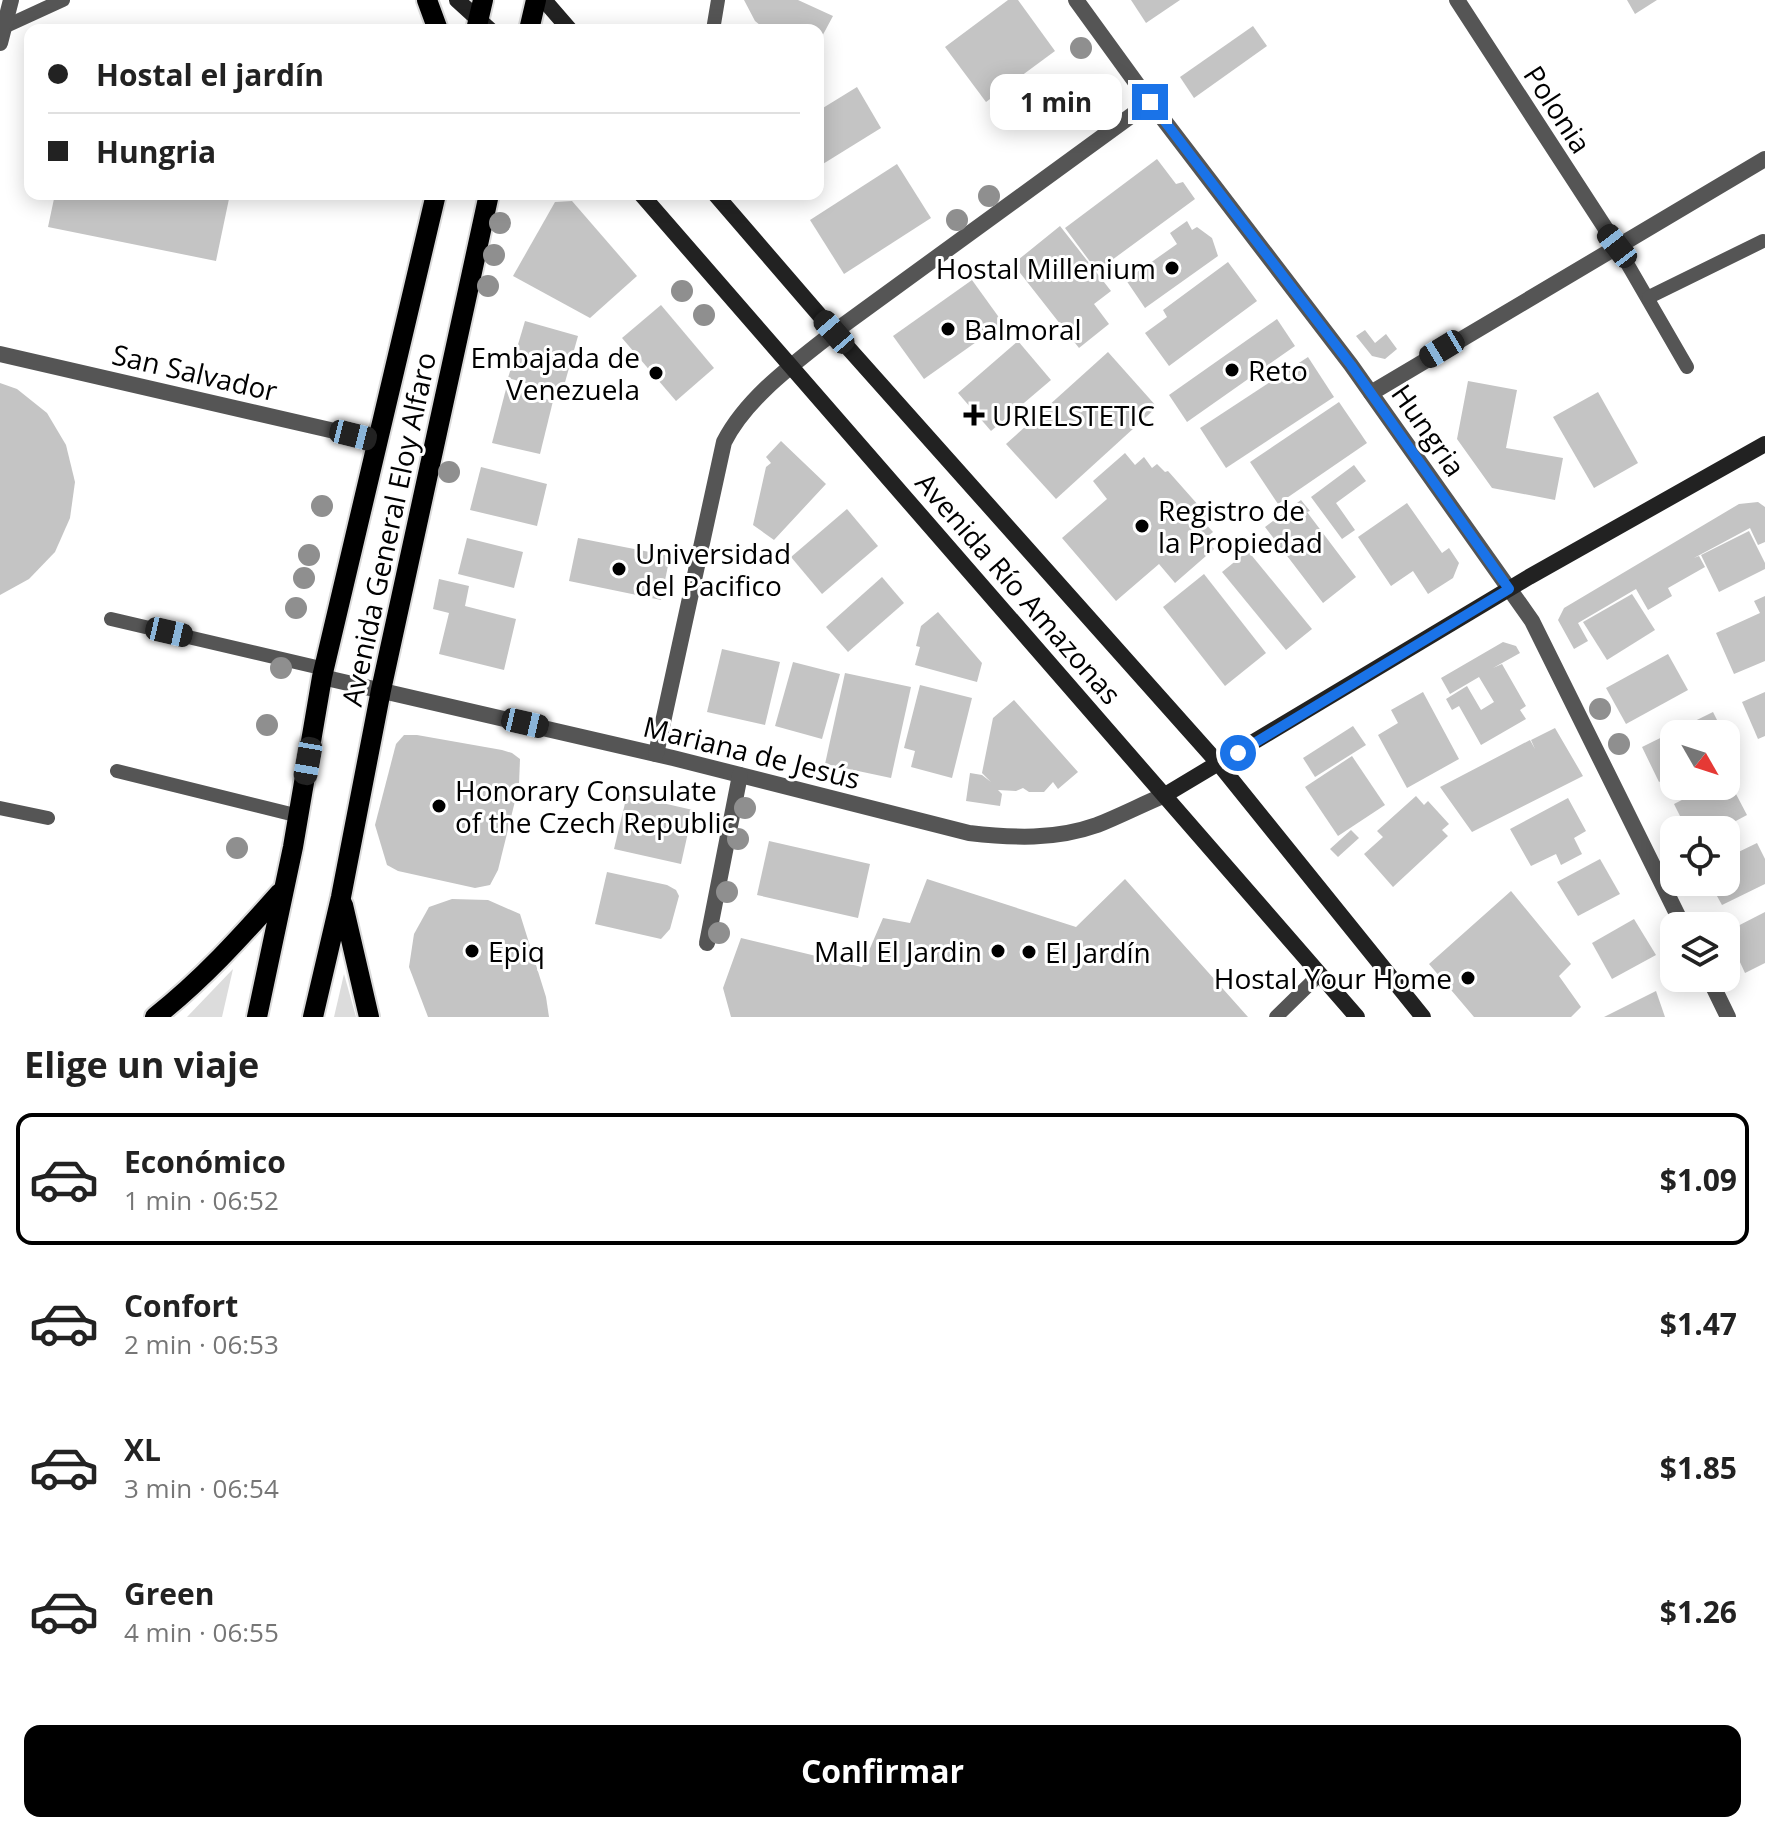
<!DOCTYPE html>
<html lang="es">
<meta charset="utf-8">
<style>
body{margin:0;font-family:"Open Sans",sans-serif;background:#f2f2f2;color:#222;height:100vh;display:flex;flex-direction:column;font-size:30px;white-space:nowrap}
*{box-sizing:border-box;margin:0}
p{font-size:26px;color:#767676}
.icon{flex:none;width:44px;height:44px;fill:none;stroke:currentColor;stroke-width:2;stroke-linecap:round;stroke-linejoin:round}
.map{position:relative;height:1017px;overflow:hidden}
.sheet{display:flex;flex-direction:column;background:#fff;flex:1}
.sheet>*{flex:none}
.banner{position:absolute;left:24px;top:24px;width:800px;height:176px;border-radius:16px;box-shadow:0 4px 20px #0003;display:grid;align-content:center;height:176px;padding:0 24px;background:#fff}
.needle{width:52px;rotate:129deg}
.controls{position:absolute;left:1660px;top:720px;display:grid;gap:16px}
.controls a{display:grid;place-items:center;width:80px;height:80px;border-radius:16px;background:#fff;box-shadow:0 4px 20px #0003;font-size:40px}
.end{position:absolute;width:36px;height:36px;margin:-18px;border:10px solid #1a73e8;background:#fff;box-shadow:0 0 0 4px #fff}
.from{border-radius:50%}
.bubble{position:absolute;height:56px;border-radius:16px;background:#fff;box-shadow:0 4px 20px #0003;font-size:26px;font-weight:700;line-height:56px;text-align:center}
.car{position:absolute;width:24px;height:48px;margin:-24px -12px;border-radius:10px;box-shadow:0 0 6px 2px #0007;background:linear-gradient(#222 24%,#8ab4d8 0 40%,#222 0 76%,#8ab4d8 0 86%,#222 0)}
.banner b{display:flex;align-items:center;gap:28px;height:76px;font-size:30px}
.banner b+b{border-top:2px solid #e0e0e0}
.banner i{width:20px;height:20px;background:#222}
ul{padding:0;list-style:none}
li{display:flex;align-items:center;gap:24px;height:132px;margin:0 16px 12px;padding:0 8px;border:4px solid transparent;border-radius:16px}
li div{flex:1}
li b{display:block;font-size:30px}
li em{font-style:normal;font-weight:700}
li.current{border-color:#000}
li>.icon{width:72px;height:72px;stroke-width:1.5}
h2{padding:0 24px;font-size:36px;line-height:96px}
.action{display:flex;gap:16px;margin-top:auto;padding:16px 24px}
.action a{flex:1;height:92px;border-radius:16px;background:#000;color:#fff;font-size:32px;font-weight:700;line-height:92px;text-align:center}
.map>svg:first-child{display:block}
.green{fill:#dcdcdc}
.building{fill:#c4c4c4}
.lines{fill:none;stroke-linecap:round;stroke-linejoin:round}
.primary-casing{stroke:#dbdbdb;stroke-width:24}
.lane{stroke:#555;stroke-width:14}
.street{stroke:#555;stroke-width:16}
.secondary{stroke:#222;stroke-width:16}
.primary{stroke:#000;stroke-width:20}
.tree{fill:#8f8f8f}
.route{stroke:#1a73e8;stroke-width:10}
.poi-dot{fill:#000;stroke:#fff;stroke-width:3}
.labels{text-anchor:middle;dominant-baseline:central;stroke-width:6;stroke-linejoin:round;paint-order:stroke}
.street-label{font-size:28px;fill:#000;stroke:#fff}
.poi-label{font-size:28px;fill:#000;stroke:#fff;text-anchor:start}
</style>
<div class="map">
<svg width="1765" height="1017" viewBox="0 0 1765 1017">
<rect width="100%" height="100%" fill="#fff"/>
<!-- green -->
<g class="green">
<polygon points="233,969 222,1017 187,1017"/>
<polygon points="344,974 356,1017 334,1017"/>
</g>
<!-- building -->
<g class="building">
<polygon points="744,0 798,0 833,16 818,44 818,30 766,30 755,21"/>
<polygon points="1008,0 1018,0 1055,51 986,102 945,47"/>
<polygon points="1131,0 1180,0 1146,23"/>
<polygon points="1627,0 1657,0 1635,14"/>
<polygon points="1253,26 1267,46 1194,98 1180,77"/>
<polygon points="857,87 881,128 818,167 818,111"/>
<polygon points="1157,159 1176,184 1183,182 1195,199 1097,271 1065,228"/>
<polygon points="897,164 931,218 844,274 810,220"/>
<polygon points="55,194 230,194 216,261 48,227"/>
<polygon points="572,201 637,276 590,318 513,276 555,202"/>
<polygon points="1187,221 1192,230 1197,227 1212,238 1218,256 1145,308 1126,280 1177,244 1170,233"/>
<polygon points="1060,226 1111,291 1094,304 1109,324 1079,348 1013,264"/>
<polygon points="1228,262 1257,301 1169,366 1145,333 1167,317 1163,310"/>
<polygon points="972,280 1003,323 924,379 893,336"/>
<polygon points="661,305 714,368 676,401 622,338"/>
<polygon points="1277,319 1295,346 1187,422 1169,395"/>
<polygon points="525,321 578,336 562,393 508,378"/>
<polygon points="1365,330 1375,343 1386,334 1397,349 1385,359 1372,356 1356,336"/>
<polygon points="1018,341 1051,380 991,431 958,393"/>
<polygon points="1108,352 1157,407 1056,499 1006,444"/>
<polygon points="1308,357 1334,397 1226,468 1200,428"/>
<polygon points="1468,381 1517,390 1506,448 1563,458 1555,500 1492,488 1457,439"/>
<polygon points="0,383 17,389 47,413 66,445 75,482 70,518 55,552 29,579 0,595"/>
<polygon points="506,389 553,401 540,454 492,443"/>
<polygon points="1598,392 1638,463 1594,488 1553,417"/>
<polygon points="1339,402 1367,443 1278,504 1250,462"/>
<polygon points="781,441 826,484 774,540 753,525 766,467 771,463 766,457"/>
<polygon points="1125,453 1135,465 1144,457 1152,468 1157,464 1165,472 1168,471 1207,515 1202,520 1213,532 1205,538 1214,549 1175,583 1159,564 1116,601 1062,538 1107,499 1093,481"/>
<polygon points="1354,465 1366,481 1336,503 1355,530 1342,539 1311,497"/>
<polygon points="481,467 547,484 537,526 470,510"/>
<polygon points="1301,500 1310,511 1307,512 1356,577 1323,603 1265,527"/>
<polygon points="1758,502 1765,507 1765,542 1758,545 1750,528 1694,558 1699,556 1705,567 1668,588 1672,596 1648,610 1636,589 1578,623 1588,641 1574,649 1558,620 1564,608 1739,504"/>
<polygon points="1407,503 1442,553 1449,548 1459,563 1453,578 1428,594 1413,571 1391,586 1358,537"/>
<polygon points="847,509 878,546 822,594 791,557"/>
<polygon points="1749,531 1765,563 1765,569 1719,592 1701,555"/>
<polygon points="467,538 523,552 514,588 458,574"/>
<polygon points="578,538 670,556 661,600 569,581"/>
<polygon points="1248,551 1312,629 1286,650 1222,572"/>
<polygon points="1204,574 1266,653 1225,686 1163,607"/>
<polygon points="882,577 904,603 848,652 826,627"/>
<polygon points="439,579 469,586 465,606 516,619 504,670 439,654 449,613 433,609"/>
<polygon points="1632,594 1655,630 1607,660 1583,622"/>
<polygon points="1765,596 1765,661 1734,674 1716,633 1760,613 1754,601"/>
<polygon points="938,612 982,663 977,682 915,665 920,647 916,646 921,626"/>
<polygon points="1503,642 1516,646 1520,653 1493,668 1502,664 1526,706 1520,710 1526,719 1481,745 1459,706 1452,710 1446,699 1467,686 1481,710 1494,702 1479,677 1450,694 1441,678"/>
<polygon points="722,649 780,662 765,725 707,712"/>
<polygon points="1668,654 1688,690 1626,724 1606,688"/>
<polygon points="793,662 840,674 822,739 775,726"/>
<polygon points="845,673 911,687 891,778 825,764"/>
<polygon points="920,685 972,698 952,778 911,767 915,751 904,748"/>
<polygon points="1423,692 1459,759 1407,788 1378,735 1398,723 1391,710"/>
<polygon points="1765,692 1765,736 1758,739 1742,702"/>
<polygon points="1014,700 1078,772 1058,789 1053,782 1044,792 1029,792 1023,788 1016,791 998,790 1002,794 1000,806 966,801 970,773 982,775 991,782 982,773 993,718"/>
<polygon points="1713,712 1724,734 1674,734 1674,774 1659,782 1642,747"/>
<polygon points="1353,726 1366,745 1315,777 1303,758"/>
<polygon points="1555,728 1583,776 1472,832 1440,787 1530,740 1535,749 1531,740"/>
<polygon points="404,735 417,735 502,750 512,753 520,759 519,785 498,870 490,885 475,888 398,871 387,865 375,825 396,744"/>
<polygon points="1352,756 1385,805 1338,836 1305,787"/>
<polygon points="1726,775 1747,815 1719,830 1687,830 1674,804 1709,786 1726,786"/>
<polygon points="627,795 693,810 681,864 614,849"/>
<polygon points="1416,796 1424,805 1428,801 1449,824 1442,830 1448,836 1393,887 1364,854 1383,837 1377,831"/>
<polygon points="1568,798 1586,831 1574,838 1582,854 1561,865 1556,854 1531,866 1510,829"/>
<polygon points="1351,830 1359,838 1338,857 1330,849"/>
<polygon points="769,841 870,864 858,918 757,895"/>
<polygon points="1757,843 1765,859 1765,884 1722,905 1712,887 1703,892 1698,882 1726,882 1726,858"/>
<polygon points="1600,859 1620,894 1578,916 1557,882"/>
<polygon points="607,872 667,885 676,890 679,896 670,929 661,939 595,924"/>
<polygon points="927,879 1076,927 1125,879 1248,1017 731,1017 723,988 741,938 862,967 883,918 910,923"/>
<polygon points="1511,891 1571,964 1559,976 1581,1007 1571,1017 1474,1017 1429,964"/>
<polygon points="452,899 488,900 520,914 546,997 549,1017 428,1017 409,967 414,934 429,907"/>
<polygon points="1765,912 1765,963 1745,973 1726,932"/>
<polygon points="1634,919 1656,955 1612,979 1592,943"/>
<polygon points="1656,991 1665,1017 1604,1017"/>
</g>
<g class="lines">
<!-- primary casing -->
<g class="primary-casing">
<g id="primary">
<polyline points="427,0 438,30"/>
<polyline points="476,30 483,0"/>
<polyline points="529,30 536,0"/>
<polyline points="343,905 369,1017"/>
<path d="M155 1017C202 980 240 938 280 893"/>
<polyline points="257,1017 293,847 322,677 436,194"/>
<polyline points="313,1017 341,897 381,690 489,194"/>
</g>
</g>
<!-- lane -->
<g class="lane">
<polyline points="4,27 63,0"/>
<polyline points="713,30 718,0"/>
<polyline points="1617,246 1687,367"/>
<polyline points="1649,297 1763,241"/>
<polyline points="111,619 325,669"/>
<polyline points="117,771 299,816"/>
<polyline points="0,808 48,818"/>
<polyline points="1276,1017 1320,974"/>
</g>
<!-- street -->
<g class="street">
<polyline points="1076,0 1150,102 1351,365 1532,621 1683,926"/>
<polyline points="1457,0 1617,246"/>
<polyline points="0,43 11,0"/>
<polyline points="0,354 378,441"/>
<polyline points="1371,393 1765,159"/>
<path d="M322 677 673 758 969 833C1013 838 1055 840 1097 825 1120 816 1143 804 1165 795"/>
<path d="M656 754 724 442C747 397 795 363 834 332L1150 102"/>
<polyline points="707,943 740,775"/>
<polyline points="1709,978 1728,1017"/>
</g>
<!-- secondary -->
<g class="secondary">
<polyline points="457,0 490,30"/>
<polyline points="544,0 570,30"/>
<polyline points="641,194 1357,1017"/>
<polyline points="715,194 834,332 1219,764 1423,1017"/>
<polyline points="1165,795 1529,577 1765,444"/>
</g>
<!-- primary -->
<use href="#primary" class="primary"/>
</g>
<!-- trees -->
<g class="tree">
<circle cx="1081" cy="48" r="11"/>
<circle cx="989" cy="196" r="11"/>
<circle cx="957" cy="220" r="11"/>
<circle cx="500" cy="223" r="11"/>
<circle cx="494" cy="255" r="11"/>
<circle cx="488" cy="286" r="11"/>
<circle cx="682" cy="291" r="11"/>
<circle cx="704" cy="315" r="11"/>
<circle cx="449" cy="472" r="11"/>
<circle cx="322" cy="506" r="11"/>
<circle cx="309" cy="555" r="11"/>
<circle cx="304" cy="578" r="11"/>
<circle cx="296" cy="608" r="11"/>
<circle cx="281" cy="668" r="11"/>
<circle cx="1600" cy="709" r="11"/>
<circle cx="267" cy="725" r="11"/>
<circle cx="1619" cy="744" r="11"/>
<circle cx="745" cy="808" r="11"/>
<circle cx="738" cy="839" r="11"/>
<circle cx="237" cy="848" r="11"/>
<circle cx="727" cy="892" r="11"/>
<circle cx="719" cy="933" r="11"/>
</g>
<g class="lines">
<!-- route -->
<polyline class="route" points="1150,102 1351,365 1509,589 1238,753"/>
</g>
<!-- markers -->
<g class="poi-dot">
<circle cx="1172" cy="268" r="8"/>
<circle cx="948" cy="329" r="8"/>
<circle cx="1232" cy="370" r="8"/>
<circle cx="656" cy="373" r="8"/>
<path d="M970 403h8v8h8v8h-8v8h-8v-8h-8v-8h8z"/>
<circle cx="1142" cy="526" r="8"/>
<circle cx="619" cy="569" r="8"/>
<circle cx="439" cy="806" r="8"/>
<circle cx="472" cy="951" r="8"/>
<circle cx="998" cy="951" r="8"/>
<circle cx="1029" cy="952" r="8"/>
<circle cx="1468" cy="978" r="8"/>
</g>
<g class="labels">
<!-- street labels -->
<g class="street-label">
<text transform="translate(1558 109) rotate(57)">Polonia</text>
<text transform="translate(195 372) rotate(13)">San Salvador</text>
<text transform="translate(1429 430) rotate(55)">Hungria</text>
<text transform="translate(388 529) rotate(-78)">Avenida General Eloy Alfaro</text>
<text transform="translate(1019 588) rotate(49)">Avenida Río Amazonas</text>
<text transform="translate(752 752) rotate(14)">Mariana de Jesús</text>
</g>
<!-- poi labels -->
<g class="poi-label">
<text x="1156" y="268" text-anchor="end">Hostal Millenium</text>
<text x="964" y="329">Balmoral</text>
<text x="640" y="357" text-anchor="end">Embajada de<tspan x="640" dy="32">Venezuela</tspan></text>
<text x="1248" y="370">Reto</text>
<text x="992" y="415">URIELSTETIC</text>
<text x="1158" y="510">Registro de<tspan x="1158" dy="32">la Propiedad</tspan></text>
<text x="635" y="553">Universidad<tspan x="635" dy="32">del Pacifico</tspan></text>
<text x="455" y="790">Honorary Consulate<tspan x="455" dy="32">of the Czech Republic</tspan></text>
<text x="488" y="951">Epiq</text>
<text x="982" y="951" text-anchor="end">Mall El Jardin</text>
<text x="1045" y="952">El Jardín</text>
<text x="1452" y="978" text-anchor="end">Hostal Your Home</text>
</g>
</g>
</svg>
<div class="controls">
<a><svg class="needle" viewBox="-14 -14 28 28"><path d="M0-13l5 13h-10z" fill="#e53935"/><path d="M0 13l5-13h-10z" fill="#767676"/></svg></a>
<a><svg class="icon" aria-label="locate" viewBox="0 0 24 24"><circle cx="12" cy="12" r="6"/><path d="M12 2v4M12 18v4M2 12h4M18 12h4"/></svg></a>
<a><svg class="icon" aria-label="layers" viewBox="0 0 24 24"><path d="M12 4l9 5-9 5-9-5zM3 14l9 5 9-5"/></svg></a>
</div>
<i class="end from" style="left:1238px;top:753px"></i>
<i class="end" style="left:1150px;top:102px"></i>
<div class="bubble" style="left:990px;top:74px;width:132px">1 min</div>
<i class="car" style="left:1617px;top:246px;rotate:322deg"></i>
<i class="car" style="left:834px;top:332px;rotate:319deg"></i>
<i class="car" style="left:1442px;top:349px;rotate:239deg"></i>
<i class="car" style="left:353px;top:435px;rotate:104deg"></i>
<i class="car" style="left:169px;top:632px;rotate:103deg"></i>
<i class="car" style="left:525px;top:723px;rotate:103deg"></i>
<i class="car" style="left:308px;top:761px;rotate:190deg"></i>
<div class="banner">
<b><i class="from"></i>Hostal el jardín</b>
<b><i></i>Hungria</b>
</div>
</div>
<section class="sheet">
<h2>Elige un viaje</h2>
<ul>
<li class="current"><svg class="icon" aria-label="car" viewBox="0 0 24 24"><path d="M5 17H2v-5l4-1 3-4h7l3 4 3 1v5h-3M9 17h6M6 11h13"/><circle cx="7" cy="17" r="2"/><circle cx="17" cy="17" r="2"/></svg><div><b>Económico</b><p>1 min · 06:52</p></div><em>$1.09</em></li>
<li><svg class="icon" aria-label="car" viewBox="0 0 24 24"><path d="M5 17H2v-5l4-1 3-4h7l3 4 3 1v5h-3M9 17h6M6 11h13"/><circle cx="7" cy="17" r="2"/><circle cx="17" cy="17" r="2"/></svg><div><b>Confort</b><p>2 min · 06:53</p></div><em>$1.47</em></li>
<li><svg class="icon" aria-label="car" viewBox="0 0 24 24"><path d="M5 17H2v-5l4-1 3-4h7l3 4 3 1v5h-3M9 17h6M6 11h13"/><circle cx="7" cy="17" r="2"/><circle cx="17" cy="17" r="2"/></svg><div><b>XL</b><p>3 min · 06:54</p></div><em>$1.85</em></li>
<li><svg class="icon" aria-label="car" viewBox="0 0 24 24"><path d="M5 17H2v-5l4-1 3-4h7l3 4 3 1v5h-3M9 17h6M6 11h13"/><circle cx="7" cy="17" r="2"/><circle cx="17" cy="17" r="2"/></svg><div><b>Green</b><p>4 min · 06:55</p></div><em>$1.26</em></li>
</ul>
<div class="action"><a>Confirmar</a></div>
</section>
